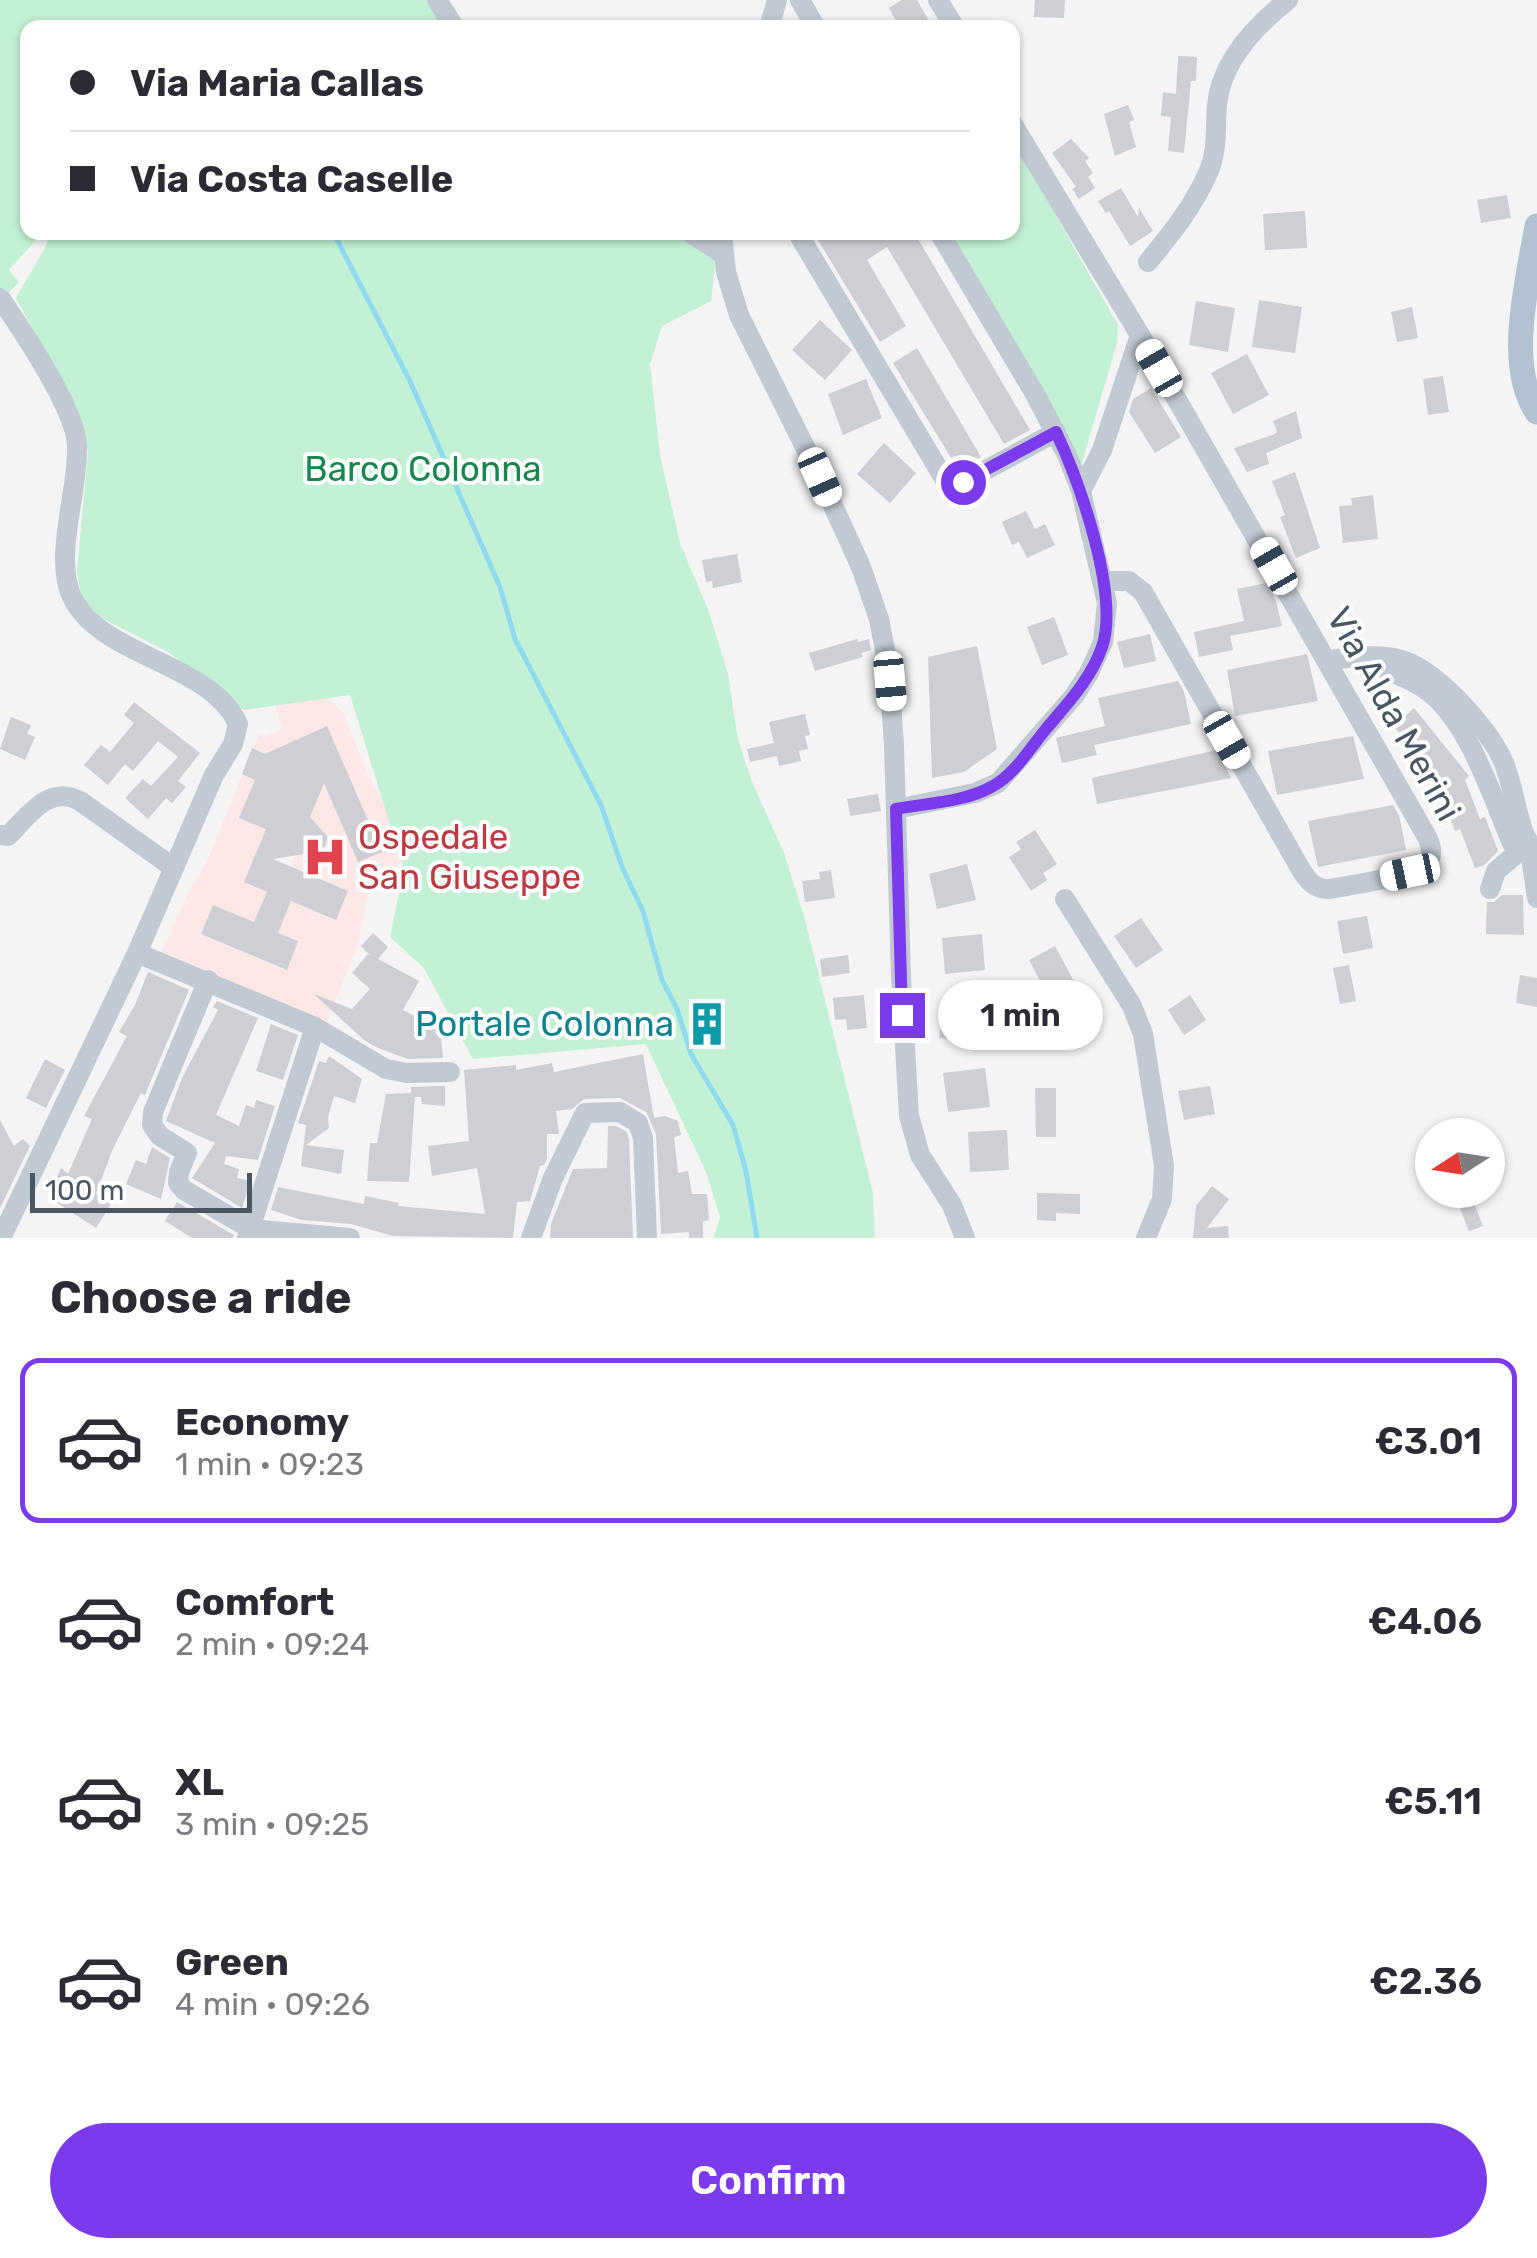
<!DOCTYPE html>
<meta charset="utf-8">
<style>
body{margin:0;font-family:Rubik,sans-serif;background:#f2f2f3;color:#2b2b33;height:100vh;display:flex;flex-direction:column;font-size:38px;white-space:nowrap}
*{box-sizing:border-box;margin:0}
p{font-size:32px;color:#7c7c81}
.icon{flex:none;width:55px;height:55px;fill:none;stroke:currentColor;stroke-width:2;stroke-linecap:round;stroke-linejoin:round}
.map{position:relative;height:1238px;overflow:hidden}
.side{display:flex;flex-direction:column;background:#fff;flex:1}
.side>*{flex:none}
.top-card{position:absolute;left:20px;top:20px;width:1000px;height:220px;border-radius:20px;box-shadow:0 2px 8px #0004;display:grid;align-content:center;height:220px;padding:0 50px;background:#fff}
.needle{width:65px;rotate:258deg}
.buttons{position:absolute;left:1415px;top:1118px;display:grid;gap:20px}
.buttons a{display:grid;place-items:center;width:90px;height:90px;border-radius:50%;background:#fff;box-shadow:0 2px 8px #0004;font-size:50px}
.scale{position:absolute;left:30px;bottom:25px;width:222px;box-sizing:border-box;padding-left:10px;border:5px solid #4a5661;border-top:0;font-size:28px;line-height:35px;white-space:nowrap;color:#4a5661;-webkit-text-stroke:8px #fff;paint-order:stroke}
.end{position:absolute;width:45px;height:45px;margin:-22px;border:12px solid #7c3aed;background:#fff;box-shadow:0 0 0 5px #fff}
.from{border-radius:50%}
.bubble{position:absolute;height:70px;border-radius:35px;background:#fff;box-shadow:0 2px 8px #0004;font-size:32px;font-weight:600;line-height:70px;text-align:center}
.car{position:absolute;width:30px;height:60px;margin:-30px -15px;border-radius:12px;box-shadow:0 0 8px 2px #0007;background:linear-gradient(#fff 24%,#345 0 40%,#fff 0 76%,#345 0 86%,#fff 0)}
.top-card b{display:flex;align-items:center;gap:35px;height:95px;font-size:38px}
.top-card b+b{border-top:2px solid #e1e1e2}
.top-card i{width:25px;height:25px;background:#2b2b33}
ul{padding:0;list-style:none}
li{display:flex;align-items:center;gap:30px;height:165px;margin:0 20px 15px;padding:0 30px;border:5px solid transparent;border-radius:20px}
li div{flex:1}
li b{display:block;font-size:38px}
li em{font-style:normal;font-weight:600}
li.on{border-color:#7c3aed}
li>.icon{width:90px;height:90px;stroke-width:1.5}
h2{padding:0 50px;font-size:45px;line-height:120px}
.button{display:flex;gap:20px;margin-top:auto;padding:20px 50px}
.button a{flex:1;height:115px;border-radius:60px;background:#7c3aed;color:#fff;font-size:40px;font-weight:600;line-height:115px;text-align:center}
.map>svg:first-child{display:block}
.medical{fill:#fce8e6;fill-rule:evenodd}
.green{fill:#c3f1d5}
.lines{fill:none;stroke-linecap:round;stroke-linejoin:round}
.stream{stroke:#90daee;stroke-width:5}
.building{fill:#cdcfd5}
.minor{stroke:#c1cad2;stroke-width:20}
.major{stroke:#b3c2d1;stroke-width:25}
.route{stroke:#7c3aed;stroke-width:12}
.labels{text-anchor:middle;dominant-baseline:central;stroke-width:8;stroke-linejoin:round;paint-order:stroke}
.park-label{font-size:35px;fill:#17864f;stroke:#fff}
.street-label{font-size:35px;fill:#4a5661;stroke:#fff}
.health-label{font-size:35px;fill:#be3a42;stroke:#fff;text-anchor:start}
.culture-label{font-size:35px;fill:#0d838f;stroke:#fff;text-anchor:end}
</style>
<div class="map">
<svg width="1537" height="1238" viewBox="0 0 1537 1238">
<rect width="100%" height="100%" fill="#f5f3f3"/>
<!-- medical -->
<path class="medical" d="M319 690 343 713 374 788 394 813 404 845 401 862 392 876 368 894 356 950 326 1023 160 955 188 893 207 862 259 733 266 737 283 728 270 691ZM327 727 382 852 358 862 324 783 290 866 348 891 335 920 291 901 278 933 298 942 286 970 201 934 213 905 255 922 267 892 244 881 282 791Z"/>
<!-- green -->
<g class="green">
<polygon points="0,0 427,0 446,27 28,28 28,232 42,233 9,270 19,282 0,301"/>
<polygon points="1013,140 1118,325 1117,343 1081,466 946,233 1012,232"/>
<polygon points="669,232 716,256 711,301 662,326 650,364 660,455 680,543 709,612 728,674 738,740 752,782 784,853 804,916 873,1193 875,1238 714,1238 720,1217 706,1172 646,1044 473,1059 424,968 390,937 404,869 350,695 244,710 168,652 100,617 82,599 77,572 88,451 78,414 16,298 45,248 50,233"/>
</g>
<g class="lines">
<!-- stream -->
<polyline class="stream" points="333,232 410,381 500,587 515,639 601,805 622,867 643,911 662,980 677,1009 691,1054 733,1125 746,1171 757,1238"/>
</g>
<!-- building -->
<g class="building">
<polygon points="902,0 917,0 933,28 900,28 889,8"/>
<polygon points="1035,0 1065,0 1064,18 1034,17"/>
<polygon points="1178,56 1197,57 1196,81 1191,81 1184,153 1168,151 1171,117 1161,116 1163,92 1176,94"/>
<polygon points="1128,105 1134,120 1129,122 1136,147 1115,156 1104,114"/>
<polygon points="1071,139 1089,158 1085,161 1093,173 1088,177 1095,188 1079,199 1072,189 1076,187 1052,153"/>
<polygon points="1121,188 1138,217 1139,208 1153,231 1130,246 1109,211 1106,213 1098,201"/>
<polygon points="1507,195 1511,218 1481,223 1477,200"/>
<polygon points="1305,211 1307,248 1265,250 1263,214"/>
<polygon points="813,232 914,232 1030,430 1004,444 887,247 867,260 906,326 880,342"/>
<polygon points="1259,300 1302,307 1295,353 1252,347"/>
<polygon points="1196,301 1235,308 1228,352 1189,345"/>
<polygon points="1412,307 1418,338 1397,342 1391,312"/>
<polygon points="820,320 852,350 825,380 792,350"/>
<polygon points="917,348 981,457 958,469 893,363"/>
<polygon points="1247,354 1269,395 1233,414 1211,373"/>
<polygon points="1443,376 1449,412 1428,415 1423,379"/>
<polygon points="866,379 882,418 843,435 828,394"/>
<polygon points="1151,388 1181,437 1155,453 1129,412 1133,399"/>
<polygon points="1296,411 1302,438 1266,453 1269,464 1247,472 1234,448 1275,434 1277,431 1273,421"/>
<polygon points="884,443 916,473 890,503 857,474"/>
<polygon points="1295,472 1320,548 1296,558 1280,517 1285,515 1272,481"/>
<polygon points="1373,495 1378,539 1343,543 1339,506 1352,505 1351,498"/>
<polygon points="1026,511 1035,529 1045,524 1055,545 1027,558 1019,542 1012,545 1002,522"/>
<polygon points="737,554 742,582 713,588 712,581 706,582 702,560"/>
<polygon points="1266,583 1276,601 1282,626 1230,636 1233,650 1199,657 1194,632 1244,621 1237,589"/>
<polygon points="1054,617 1068,655 1042,665 1027,627"/>
<polygon points="1150,634 1156,661 1124,668 1117,642"/>
<polygon points="857,639 858,642 869,639 871,650 861,653 863,657 815,671 809,653"/>
<polygon points="977,646 997,749 964,772 932,778 928,657"/>
<polygon points="1307,654 1318,701 1235,716 1227,670"/>
<polygon points="1178,681 1184,692 1191,724 1094,745 1097,755 1062,763 1056,738 1105,726 1098,698"/>
<polygon points="134,702 200,753 178,781 186,787 172,803 166,798 148,819 125,798 143,779 151,786 178,757 158,741 133,771 125,764 108,785 84,765 101,745 110,752 134,723 124,715"/>
<polygon points="1414,708 1469,776 1465,780 1480,819 1485,817 1498,851 1484,865 1475,868 1460,829 1455,831 1445,805 1451,803 1428,778 1432,775 1411,753 1415,749 1394,727"/>
<polygon points="805,714 810,735 805,736 808,749 799,751 801,761 779,766 777,756 750,762 747,749 774,743 769,722"/>
<polygon points="11,717 31,725 27,734 35,737 25,760 0,749"/>
<polygon points="327,726 382,852 358,862 324,783 310,817 328,837 323,851 273,859 348,891 336,920 291,901 278,933 298,941 287,970 201,934 213,905 254,922 267,892 244,882 266,829 239,818 255,780 242,774 252,748 265,754"/>
<polygon points="1353,736 1364,779 1277,795 1268,751"/>
<polygon points="1217,750 1231,778 1097,804 1092,778"/>
<polygon points="878,794 881,811 850,816 847,799"/>
<polygon points="1393,805 1399,815 1406,850 1318,867 1308,821"/>
<polygon points="1035,830 1057,864 1043,873 1047,880 1031,891 1009,857 1021,849 1016,842"/>
<polygon points="967,864 976,900 937,909 929,874"/>
<polygon points="831,870 835,898 805,902 802,881 820,879 819,872"/>
<polygon points="1502,895 1523,895 1524,935 1486,934 1487,902 1494,902"/>
<polygon points="1367,916 1373,948 1343,954 1337,921"/>
<polygon points="1141,918 1163,950 1136,968 1114,936"/>
<polygon points="373,933 388,947 378,959 419,981 403,1010 440,1029 443,1058 408,1059 378,1048 364,1040 314,994 352,1009 370,989 352,973 368,954 371,956 361,946"/>
<polygon points="982,934 985,970 945,974 942,938"/>
<polygon points="1055,946 1078,989 1069,994 1074,1001 1056,1011 1029,960"/>
<polygon points="848,955 850,973 822,977 820,959"/>
<polygon points="1349,965 1356,1001 1340,1004 1333,968"/>
<polygon points="148,972 189,990 145,1095 141,1093 112,1151 96,1194 111,1204 96,1228 48,1197 61,1168 68,1174 92,1119 84,1116 127,1036 119,1032 135,1005"/>
<polygon points="1520,975 1537,978 1537,1007 1516,1003"/>
<polygon points="864,995 867,1028 847,1030 846,1019 835,1020 833,998"/>
<polygon points="1190,995 1206,1020 1184,1035 1168,1010"/>
<polygon points="945,999 987,1006 980,1044 939,1038"/>
<polygon points="217,1001 258,1018 216,1115 239,1126 246,1105 254,1108 256,1100 275,1106 258,1160 226,1156 224,1164 239,1169 237,1178 251,1181 242,1208 192,1178 215,1143 166,1121 182,1078 218,1010 213,1007"/>
<polygon points="271,1024 298,1035 283,1080 256,1071"/>
<polygon points="643,1054 654,1118 665,1116 678,1121 681,1135 674,1137 678,1173 688,1171 692,1194 707,1194 709,1220 703,1221 703,1238 689,1238 689,1232 661,1234 656,1134 646,1112 620,1098 584,1099 572,1109 556,1111 559,1134 547,1134 547,1159 544,1165 540,1166 530,1201 517,1202 513,1238 393,1236 351,1224 302,1220 271,1210 278,1187 364,1204 365,1196 399,1203 398,1206 485,1214 477,1168 432,1176 428,1146 469,1141 464,1070 516,1065 516,1070 552,1063 554,1072"/>
<polygon points="329,1056 362,1079 355,1103 334,1096 328,1117 329,1128 306,1145 344,1150 341,1174 301,1166 306,1125 298,1123 319,1061 326,1063"/>
<polygon points="45,1059 65,1070 46,1108 26,1098"/>
<polygon points="985,1068 990,1107 948,1112 943,1073"/>
<polygon points="445,1086 445,1106 422,1104 421,1097 415,1097 409,1182 367,1181 370,1143 377,1143 386,1094 411,1093 411,1087"/>
<polygon points="1210,1086 1215,1114 1184,1120 1178,1091"/>
<polygon points="1035,1088 1056,1088 1056,1137 1036,1137"/>
<polygon points="0,1120 14,1146 23,1139 30,1146 0,1208"/>
<polygon points="608,1126 616,1126 627,1132 629,1140 633,1238 550,1238 551,1224 573,1169 607,1168"/>
<polygon points="1007,1130 1009,1170 970,1172 968,1132"/>
<polygon points="152,1147 170,1158 161,1199 126,1184 136,1160 146,1164"/>
<polygon points="1212,1186 1229,1199 1207,1228 1228,1226 1229,1238 1193,1238 1196,1206"/>
<polygon points="1469,1190 1483,1226 1469,1231 1455,1195"/>
<polygon points="1037,1193 1080,1194 1080,1214 1056,1213 1056,1221 1037,1220"/>
<polygon points="177,1202 234,1235 233,1238 192,1238 165,1221"/>
</g>
<g class="lines">
<!-- minor -->
<g class="minor">
<polyline points="437,0 455,28"/>
<polyline points="800,0 816,28"/>
<polyline points="938,0 955,28"/>
<polyline points="769,28 777,0"/>
<polyline points="1012,123 1140,335"/>
<polyline points="689,232 723,254"/>
<polyline points="722,232 726,272 739,315 820,477 861,567 879,619 889,671 894,745 901,978 909,1116 920,1155 952,1205 965,1238"/>
<polyline points="797,232 945,480 960,484 1056,432"/>
<polyline points="939,232 1035,394 1067,455 1081,491"/>
<path d="M1148 262C1171 234 1193 207 1208 173 1218 151 1215 129 1217 105 1221 61 1255 26 1288 0"/>
<path d="M0 298C22 330 75 408 77 445 79 491 53 555 72 597 100 657 210 662 238 724L233 744 214 775 137 953 1 1238"/>
<path d="M1328 660C1351 658 1375 653 1398 659 1434 667 1487 726 1502 759 1513 782 1515 809 1524 833L1529 843 1537 847"/>
<path d="M1369 661C1387 672 1408 677 1425 689 1469 719 1492 798 1513 845"/>
<path d="M896 809 975 793 998 783 1074 696 1089 673 1103 642 1107 603 1081 491 1102 450 1140 335 1427 837C1432 847 1434 858 1424 866 1410 877 1350 885 1330 889 1315 890 1307 880 1300 868L1143 592 1129 581H1102"/>
<path d="M0 835 8 836C28 816 49 784 80 801L174 868"/>
<polyline points="1529,843 1537,898"/>
<polyline points="1490,889 1496,871 1529,843"/>
<polyline points="1065,899 1132,1006 1143,1034 1164,1166 1162,1199 1146,1238"/>
<polyline points="137,953 315,1027 386,1069 407,1073 450,1072"/>
<polyline points="208,980 153,1112 152,1125 160,1136 187,1153 179,1172 178,1183 184,1190 251,1229 350,1238"/>
<polyline points="247,1238 315,1027"/>
<polyline points="531,1238 553,1178 585,1113 620,1112 638,1123 643,1138 647,1238"/>
</g>
<!-- major -->
<path class="major" d="M1537 226C1528 279 1505 365 1537 412"/>
</g>
<g class="lines">
<!-- route -->
<path class="route" d="M902 1015 896 809C927 803 966 802 993 786 1015 774 1030 748 1046 729 1067 704 1091 679 1102 647 1120 595 1079 481 1056 432L963 482"/>
</g>
<!-- icons -->
<defs>
<g id="hospital-bare" transform="scale(3.45)"><path d="M-5-5h3v3.5h4V-5h3V5h-3V1.5h-4V5h-3Z" fill="#e0444e" stroke="#fff" stroke-width="2.5" paint-order="stroke"/></g>
<g id="building-bare" transform="scale(3.45)"><path d="M-4-6H4V6H1V3H-1V6H-4ZM-2.5-4.3h1.7v1.8h-1.7ZM.8-4.3h1.7v1.8H.8ZM-2.5-1h1.7V.8h-1.7ZM.8-1h1.7V.8H.8Z" fill="#0f9aa8" stroke="#fff" stroke-width="2.5" paint-order="stroke"/></g>
</defs>
<g fill-rule="evenodd">
<use href="#hospital-bare" x="325" y="857"/>
<use href="#building-bare" x="707" y="1024"/>
</g>
<g class="labels">
<!-- park labels -->
<g class="park-label">
<text x="423" y="469">Barco Colonna</text>
</g>
<!-- street labels -->
<g class="street-label">
<text transform="translate(1394 714) rotate(61)">Via Alda Merini</text>
</g>
<!-- health labels -->
<g class="health-label">
<text x="358" y="837">Ospedale<tspan x="358" dy="40">San Giuseppe</tspan></text>
</g>
<!-- culture labels -->
<g class="culture-label">
<text x="674" y="1024">Portale Colonna</text>
</g>
</g>
</svg>
<div class="buttons">
<a><svg class="needle" viewBox="-14 -14 28 28"><path d="M0-13l5 13h-10z" fill="#e53935"/><path d="M0 13l5-13h-10z" fill="#7c7c81"/></svg></a>
</div>
<div class="scale">100 m</div>
<i class="end from" style="left:963px;top:482px"></i>
<i class="end" style="left:902px;top:1015px"></i>
<div class="bubble" style="left:938px;top:980px;width:165px">1 min</div>
<i class="car" style="left:1159px;top:368px;rotate:330deg"></i>
<i class="car" style="left:820px;top:477px;rotate:156deg"></i>
<i class="car" style="left:1274px;top:566px;rotate:330deg"></i>
<i class="car" style="left:890px;top:681px;rotate:175deg"></i>
<i class="car" style="left:1227px;top:740px;rotate:150deg"></i>
<i class="car" style="left:1410px;top:872px;rotate:258deg"></i>
<div class="top-card">
<b><i class="from"></i>Via Maria Callas</b>
<b><i></i>Via Costa Caselle</b>
</div>
</div>
<section class="side">
<h2>Choose a ride</h2>
<ul>
<li class="on"><svg class="icon" aria-label="car" viewBox="0 0 24 24"><path d="M5 17H2v-5l4-1 3-4h7l3 4 3 1v5h-3M9 17h6M6 11h13"/><circle cx="7" cy="17" r="2"/><circle cx="17" cy="17" r="2"/></svg><div><b>Economy</b><p>1 min · 09:23</p></div><em>€3.01</em></li>
<li><svg class="icon" aria-label="car" viewBox="0 0 24 24"><path d="M5 17H2v-5l4-1 3-4h7l3 4 3 1v5h-3M9 17h6M6 11h13"/><circle cx="7" cy="17" r="2"/><circle cx="17" cy="17" r="2"/></svg><div><b>Comfort</b><p>2 min · 09:24</p></div><em>€4.06</em></li>
<li><svg class="icon" aria-label="car" viewBox="0 0 24 24"><path d="M5 17H2v-5l4-1 3-4h7l3 4 3 1v5h-3M9 17h6M6 11h13"/><circle cx="7" cy="17" r="2"/><circle cx="17" cy="17" r="2"/></svg><div><b>XL</b><p>3 min · 09:25</p></div><em>€5.11</em></li>
<li><svg class="icon" aria-label="car" viewBox="0 0 24 24"><path d="M5 17H2v-5l4-1 3-4h7l3 4 3 1v5h-3M9 17h6M6 11h13"/><circle cx="7" cy="17" r="2"/><circle cx="17" cy="17" r="2"/></svg><div><b>Green</b><p>4 min · 09:26</p></div><em>€2.36</em></li>
</ul>
<div class="button"><a>Confirm</a></div>
</section>
